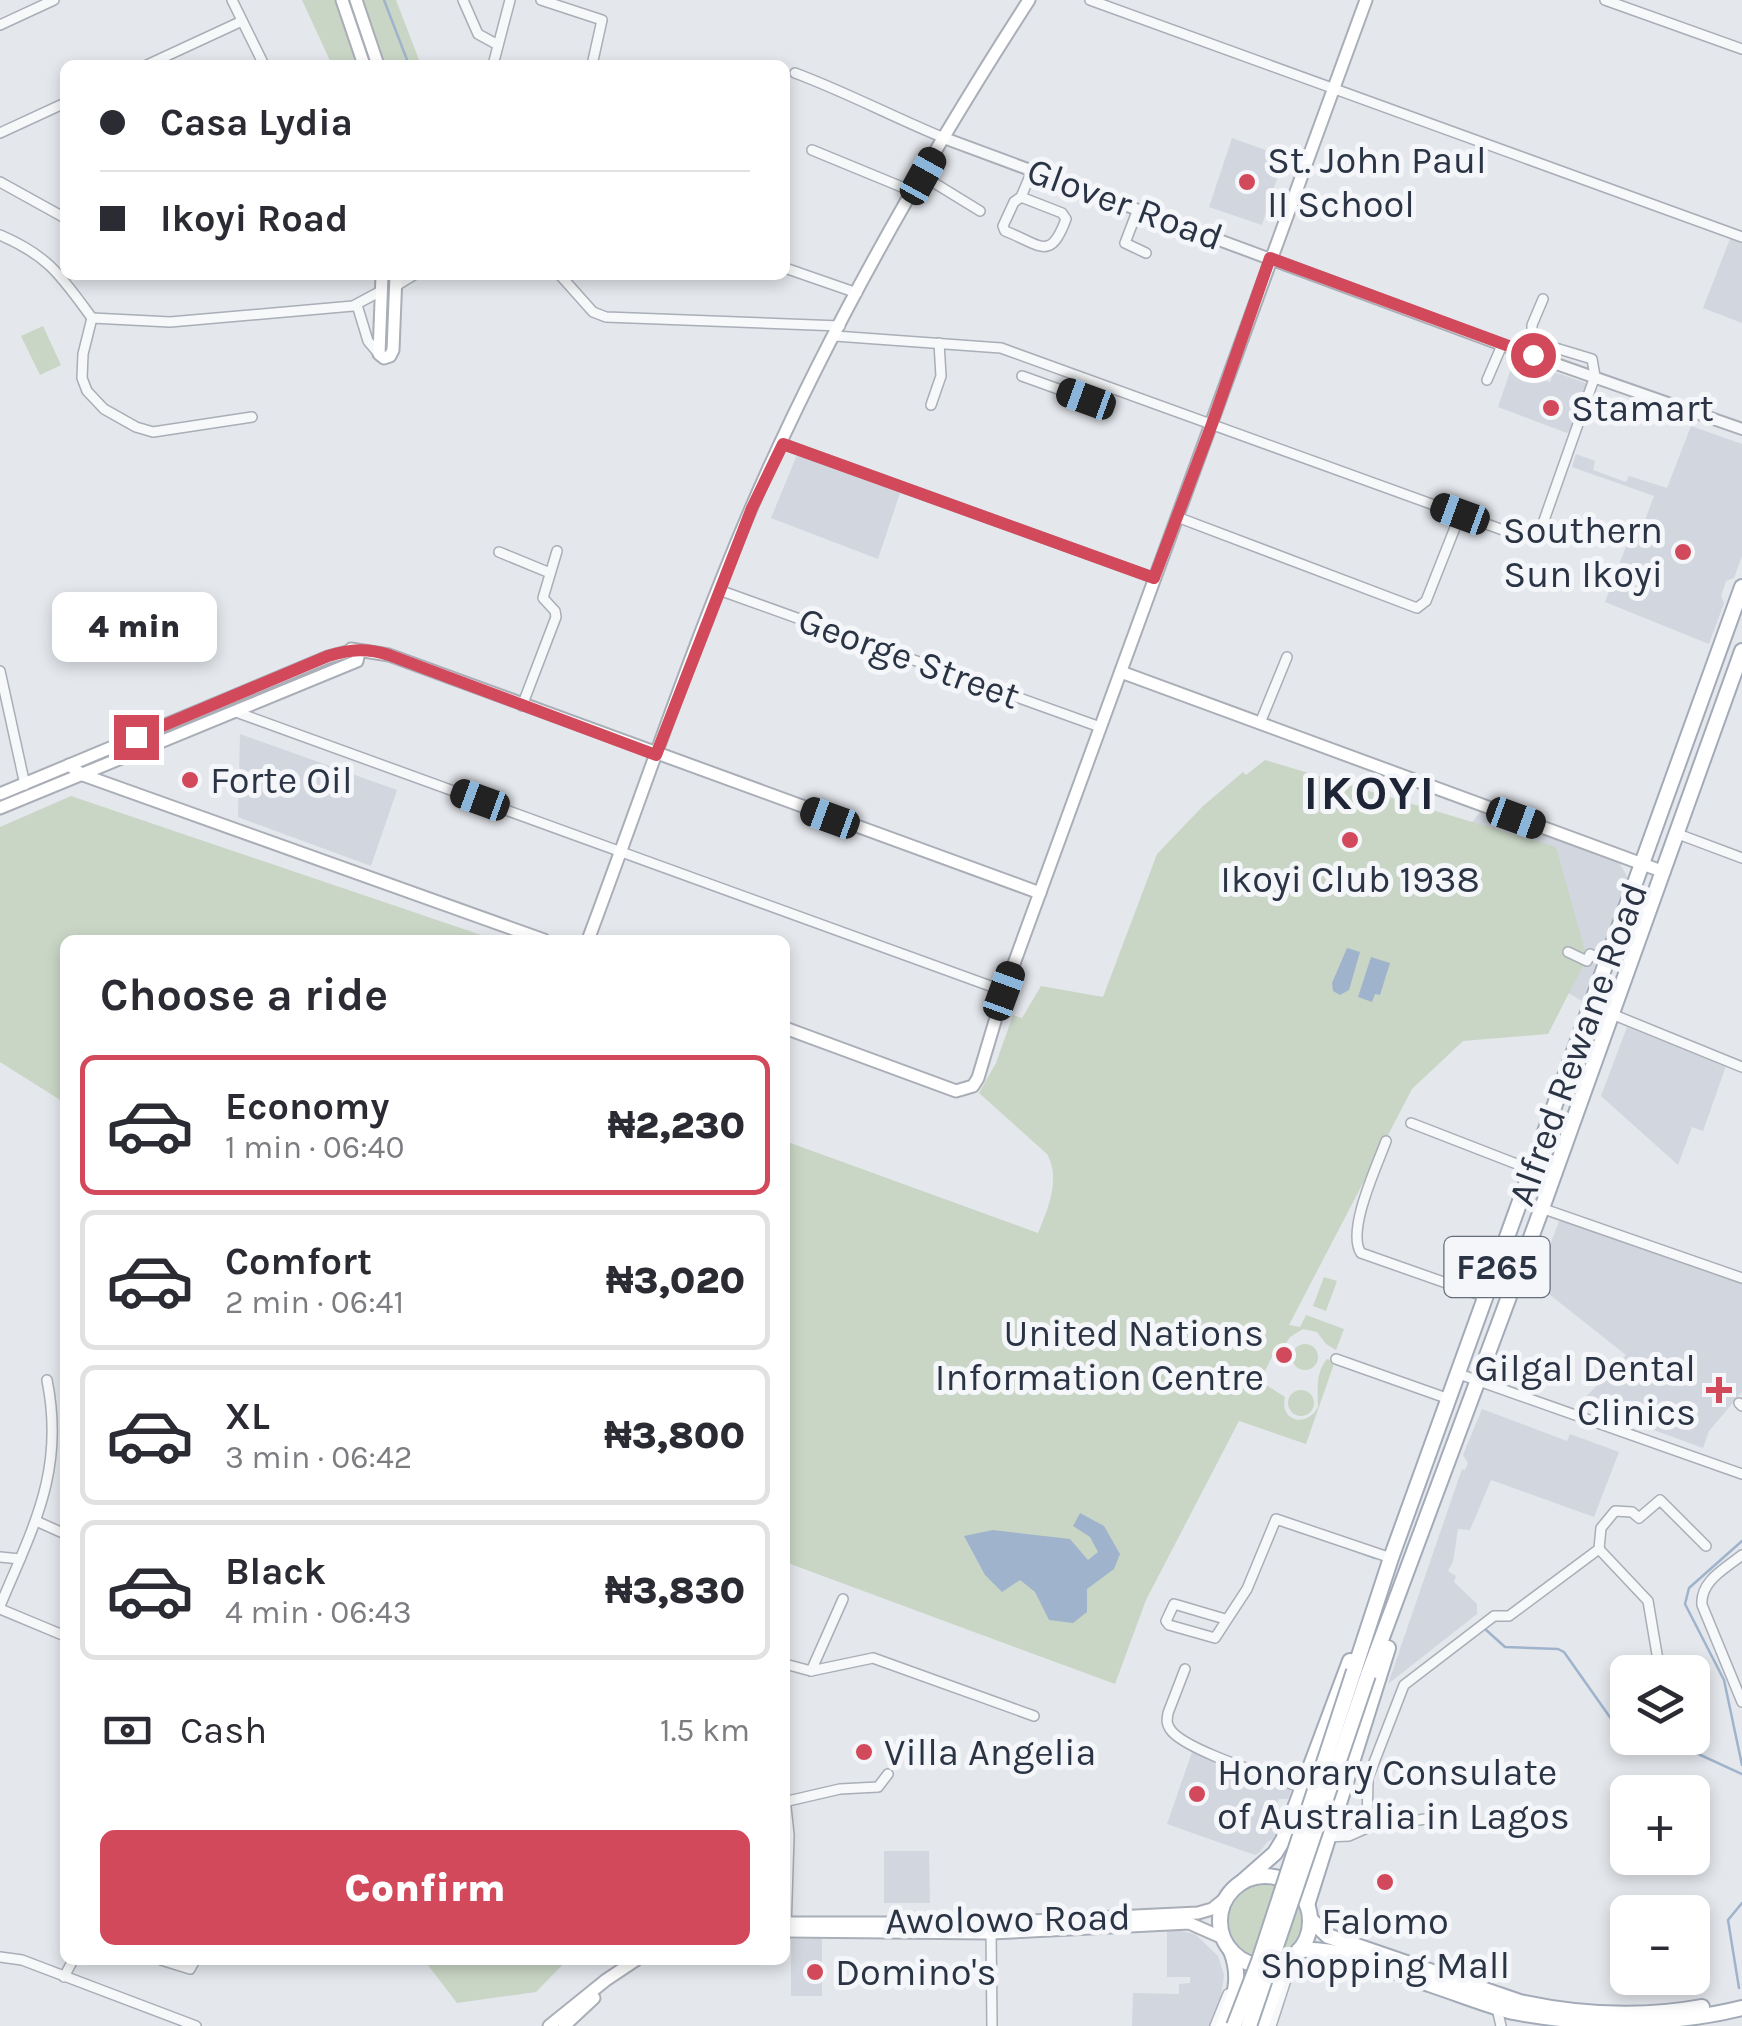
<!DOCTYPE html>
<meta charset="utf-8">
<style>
body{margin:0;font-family:Karla,sans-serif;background:#f7f7f7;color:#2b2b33;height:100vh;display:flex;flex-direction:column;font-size:38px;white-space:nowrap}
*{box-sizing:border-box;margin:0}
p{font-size:32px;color:#7c7c81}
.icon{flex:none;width:55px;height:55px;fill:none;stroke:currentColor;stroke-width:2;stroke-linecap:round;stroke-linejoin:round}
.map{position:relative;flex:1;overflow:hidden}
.drawer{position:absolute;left:60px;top:935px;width:730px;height:1030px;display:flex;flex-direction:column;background:#fff;border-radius:15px;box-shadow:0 5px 15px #0003}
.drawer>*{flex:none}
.top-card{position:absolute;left:60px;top:60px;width:730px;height:220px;border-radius:15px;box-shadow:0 5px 15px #0003;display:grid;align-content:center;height:220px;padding:0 40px;background:#fff}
.buttons{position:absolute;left:1610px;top:1655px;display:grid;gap:20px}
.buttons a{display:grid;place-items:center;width:100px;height:100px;border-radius:15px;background:#fff;box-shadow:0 5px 15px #0003;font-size:50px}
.end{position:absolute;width:45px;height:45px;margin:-22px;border:12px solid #d1495b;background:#fff;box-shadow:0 0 0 5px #fff}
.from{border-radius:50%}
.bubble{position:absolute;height:70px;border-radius:15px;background:#fff;box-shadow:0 5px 15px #0003;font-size:32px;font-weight:800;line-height:70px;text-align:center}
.car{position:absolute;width:30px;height:60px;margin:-30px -15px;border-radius:12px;box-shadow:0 0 8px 2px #0007;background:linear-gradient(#222 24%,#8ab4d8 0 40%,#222 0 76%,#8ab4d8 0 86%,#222 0)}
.top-card b{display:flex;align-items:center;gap:35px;height:95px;font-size:38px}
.top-card b+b{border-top:2px solid #e1e1e2}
.top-card i{width:25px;height:25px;background:#2b2b33}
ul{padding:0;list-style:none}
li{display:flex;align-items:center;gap:30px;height:140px;margin:0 20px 15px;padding:0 20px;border:5px solid #e1e1e2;border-radius:15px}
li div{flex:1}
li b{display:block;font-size:38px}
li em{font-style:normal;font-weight:800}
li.active{border-color:#d1495b}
li>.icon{width:90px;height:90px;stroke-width:1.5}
h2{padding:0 40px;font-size:45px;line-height:120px}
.pay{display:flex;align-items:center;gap:25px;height:110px;padding:0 40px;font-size:38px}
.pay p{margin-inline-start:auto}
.primary-button{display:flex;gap:20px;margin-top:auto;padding:20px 40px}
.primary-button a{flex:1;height:115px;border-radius:15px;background:#d1495b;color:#fff;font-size:40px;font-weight:800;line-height:115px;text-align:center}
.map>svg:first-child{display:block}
.built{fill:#d2d6de}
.green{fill:#c9d6c5}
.water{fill:#9fb4cc}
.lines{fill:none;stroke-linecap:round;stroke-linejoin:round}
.stream{stroke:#9fb4cc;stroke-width:2.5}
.minor-casing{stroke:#a9aeb7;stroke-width:12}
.tertiary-casing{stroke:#a9aeb7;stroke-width:14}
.secondary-casing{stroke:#a9aeb7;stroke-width:15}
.primary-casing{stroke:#a3abb8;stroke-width:18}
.minor{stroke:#f7f8fa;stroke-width:9}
.tertiary{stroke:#f7f8fa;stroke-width:10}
.secondary{stroke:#fff;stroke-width:11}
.primary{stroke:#fff;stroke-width:14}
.primary-bridge-casing{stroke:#a3abb8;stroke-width:18;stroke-linecap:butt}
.primary-bridge{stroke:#fff;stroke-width:14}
.route{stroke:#d1495b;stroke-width:12}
.poi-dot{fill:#d1495b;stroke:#f4f6f9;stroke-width:4}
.labels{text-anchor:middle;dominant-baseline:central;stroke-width:10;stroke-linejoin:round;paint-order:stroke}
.shield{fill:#f4f6f9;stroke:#676e7b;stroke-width:2.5}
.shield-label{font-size:35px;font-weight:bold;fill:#2b3445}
.poi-label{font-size:38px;fill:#2b3445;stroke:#f4f6f9;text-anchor:start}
.street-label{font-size:38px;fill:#2b3445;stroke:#f4f6f9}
.district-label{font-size:48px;font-weight:bold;letter-spacing:2.5px;fill:#1d2536;stroke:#f4f6f9}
</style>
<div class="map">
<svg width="1742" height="2026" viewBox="0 0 1742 2026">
<rect width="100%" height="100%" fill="#e4e7ec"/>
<!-- built -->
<g class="built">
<polygon points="1232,138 1284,157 1262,225 1209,207"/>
<polygon points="1730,239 1742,243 1742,323 1703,308"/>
<polygon points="1513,363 1519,366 1518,371 1550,382 1554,372 1586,383 1588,387 1573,428 1567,433 1498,407"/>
<polygon points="1691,426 1742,444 1742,556 1734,578 1726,581 1721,596 1724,603 1709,644 1605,602 1627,544 1635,547 1654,496 1572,467 1576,454 1595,461 1593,470 1626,482 1629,476 1667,488"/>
<polygon points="797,455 900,493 878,559 771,518"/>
<polygon points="240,734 397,790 371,866 238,817"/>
<polygon points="1481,811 1619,862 1628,878 1582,1001 1536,974 1451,849"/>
<polygon points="1627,1027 1726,1066 1703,1131 1692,1127 1678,1165 1601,1096"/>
<polygon points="1560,1219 1742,1282 1742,1392 1709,1431 1703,1448 1580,1403 1626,1355 1535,1283"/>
<polygon points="1482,1409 1567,1441 1570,1434 1619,1452 1594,1517 1491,1480 1470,1530 1458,1529 1453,1562 1448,1571 1456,1576 1454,1582 1477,1604 1477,1614 1388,1684 1462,1469 1465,1470 1468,1463 1463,1455"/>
<polygon points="1192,1752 1291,1790 1288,1799 1279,1799 1275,1808 1282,1816 1273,1839 1267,1842 1260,1852 1255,1855 1167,1824"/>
<polygon points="884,1851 929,1851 930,1903 884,1903"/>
<polygon points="1167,1928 1195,1934 1218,1956 1224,1975 1221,1998 1212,2026 1132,2026 1133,1993 1179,1994 1179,1984 1190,1983 1190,1977 1167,1977"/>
<rect x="791" y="1939" width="31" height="57"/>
</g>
<!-- green -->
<g class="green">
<polygon points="302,0 396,0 421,65 332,65"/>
<polygon points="43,326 61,365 40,375 21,336"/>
<path d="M1265 760 1556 847 1587 958 1548 1034 1463 1041 1412 1089 1289 1325 1300 1327 1306 1315 1344 1329 1336 1350 1326 1344 1317 1332 1303 1329 1290 1337 1277 1358 1272 1357 1260 1381 1285 1397C1279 1422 1307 1428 1318 1407 1318 1390 1315 1373 1327 1359L1335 1361 1306 1444 1239 1421 1146 1600 1115 1684 785 1562V1141L1038 1233C1048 1209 1061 1178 1047 1154L979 1093 996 1063 1013 1015 1022 1018 1041 986 1103 997 1157 854 1203 806 1243 772 1246 775Z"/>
<polygon points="71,796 496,940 65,940 65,1103 0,1062 0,827"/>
<polygon points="1324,1277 1337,1281 1326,1311 1313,1306"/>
<circle cx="1305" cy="1357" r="13"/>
<circle cx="1301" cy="1403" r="13"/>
<circle cx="1265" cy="1921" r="36"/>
<polygon points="424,1960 567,1960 536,1992 457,2003"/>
</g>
<!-- water -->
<g class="water">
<polygon points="1347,948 1360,952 1349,990 1340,995 1333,991 1332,983"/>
<polygon points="1371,957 1390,963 1380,995 1375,994 1372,1002 1358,997"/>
<polygon points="1080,1513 1104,1526 1120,1554 1114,1569 1087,1589 1087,1612 1073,1623 1049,1620 1035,1592 1020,1580 1002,1592 985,1575 964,1536 993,1530 1070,1539 1088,1560 1098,1552 1090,1537 1073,1526"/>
</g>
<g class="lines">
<!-- stream -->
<g class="stream">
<polyline points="384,0 409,65"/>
<polyline points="1742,1541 1689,1588 1685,1604 1724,1680 1742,1765"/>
<polyline points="1349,1548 1375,1558"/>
<polyline points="1485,1629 1505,1647 1558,1649 1564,1652 1626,1740 1644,1746 1683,1747 1742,1774"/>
<polyline points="1739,1988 1728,1920 1742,1903"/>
</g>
<!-- minor casing -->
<g class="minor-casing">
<g id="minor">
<polyline points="232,0 264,65"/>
<polyline points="463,0 478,34 498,45"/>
<polyline points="541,0 602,20 592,65"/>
<polyline points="1090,0 1742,237"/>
<polyline points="1605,0 1742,49"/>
<polyline points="0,25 54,0"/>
<polyline points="147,65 242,21"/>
<polyline points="493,65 510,0"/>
<path d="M795 73C846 92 893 117 944 138"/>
<polyline points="0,133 65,103"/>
<polyline points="812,150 914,192"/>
<polyline points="923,176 980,211"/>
<polyline points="0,182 65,218"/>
<path d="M1021 197 1062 213 1066 219C1050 262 1041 245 1005 231L1003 226 1014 202 1021 197 1032 171"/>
<polyline points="1138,209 1125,243 1146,253"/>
<path d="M0 235C49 256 61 276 92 318"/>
<polyline points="785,268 857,293"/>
<polyline points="560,275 593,312 606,317 840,326"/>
<polyline points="396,286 414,275"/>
<polyline points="357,305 368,341 379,354"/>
<polyline points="92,318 170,322 353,306 381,291"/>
<polyline points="92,318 83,354 82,378 87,391 104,409 136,427 153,432 252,417"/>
<path d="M835 336 1001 348 1514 534C1527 536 1534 538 1542 526L1595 376 1592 359 1539 343 1532 338V325L1543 299"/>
<polyline points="1022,376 1086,399"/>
<polyline points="1487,380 1502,345"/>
<polyline points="931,405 941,376 939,343"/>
<polyline points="783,444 1154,578"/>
<polyline points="1177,517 1417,608 1426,601 1460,515"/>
<polyline points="499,552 550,573"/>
<polyline points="719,590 1100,727"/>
<polyline points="0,671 25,785"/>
<polyline points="522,706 556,617 555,611 543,598 557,551"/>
<polyline points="236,712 1004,991"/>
<polyline points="1260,723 1287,657"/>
<polyline points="1678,834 1742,858"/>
<polyline points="1568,952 1587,961 1590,954 1608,962"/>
<polyline points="1592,1006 1742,1067"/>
<polyline points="1411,1123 1532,1170"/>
<path d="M1386 1141C1377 1166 1346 1231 1361 1253L1486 1297"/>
<polyline points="1521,1201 1742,1278"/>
<polyline points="1336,1359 1449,1399"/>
<polyline points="1459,1374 1742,1474"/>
<polyline points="1739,1403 1742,1406"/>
<polyline points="36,1521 65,1534"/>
<polyline points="1599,1549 1648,1601 1660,1672"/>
<path d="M1742 1555C1725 1569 1700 1581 1702 1605L1742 1702"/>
<polyline points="0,1557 20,1559"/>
<path d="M0 1606C34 1525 65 1470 47 1380"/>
<polyline points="0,1609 65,1636"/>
<polyline points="1225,1619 1174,1604 1166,1621 1169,1625 1215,1638 1247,1589 1276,1519 1391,1558"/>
<polyline points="785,1664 811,1671 873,1658 1034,1716"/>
<path d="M1185 1669 1168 1713C1167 1721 1166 1722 1170 1729 1183 1750 1273 1777 1300 1787"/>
<polyline points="811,1671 843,1599"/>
<polyline points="785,1798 789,1835 786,1929"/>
<polyline points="788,1801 840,1789 878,1787 888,1774"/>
<polyline points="1367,1828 1445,1816"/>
<polyline points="1327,1837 1349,1836 1367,1828 1368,1778 1404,1685 1494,1616 1509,1616 1599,1549 1601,1528 1615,1511 1632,1512 1639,1518 1660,1500 1706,1546"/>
<polyline points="991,1929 992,2026"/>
<polyline points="0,1957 22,1960 196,2026"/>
<polyline points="161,1960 190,1969 195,1960"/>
<polyline points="64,1977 73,1960"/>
<polyline points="1496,2004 1501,2026"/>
<polyline points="1215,2026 1228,1994"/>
<polyline points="1271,2026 1294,1955"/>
</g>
</g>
<!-- tertiary casing -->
<g class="tertiary-casing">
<polyline id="tertiary" points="944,138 1502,345 1742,429"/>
</g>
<!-- secondary casing -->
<g class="secondary-casing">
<g id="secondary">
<polyline points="342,0 364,65"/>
<polyline points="356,0 378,65"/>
<polyline points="382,275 379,354 384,358 390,356 393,350 396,275"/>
<polyline points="351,649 389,655 1040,893"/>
<polyline points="1121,672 1664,872"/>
<polyline points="69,765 83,775 544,940"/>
<polyline points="0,794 328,657 355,650"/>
<polyline points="0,808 357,661 359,652"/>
<path d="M588 940C642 796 691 648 752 506 828 331 925 161 1029 0"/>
<polyline points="785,1028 956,1091 973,1086 978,1078 1004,991 1366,0"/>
<polyline points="785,1923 991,1923 1198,1913 1212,1909 1227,1897"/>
<polyline points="785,1931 991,1933 1189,1923 1223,1938"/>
<polyline points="549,2026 606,1980 636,1960"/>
<polyline points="564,2026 594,1998"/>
</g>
</g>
<!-- primary casing -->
<g class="primary-casing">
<g id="primary">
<polyline points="1354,1671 1391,1558 1742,587"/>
<polyline points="1368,1675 1542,1208 1742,651"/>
<circle cx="1265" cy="1921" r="45"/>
<polyline points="1241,1883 1275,1853 1283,1840 1350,1661"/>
<polyline points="1307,1905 1388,1648"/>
<path d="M1310 1919 1328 1936 1520 2002C1580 2015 1642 2018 1702 2007"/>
<path d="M1299 1950C1345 1947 1390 1971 1432 1985 1459 1994 1486 2005 1513 2012 1586 2026 1670 2026 1742 2008"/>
<path d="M1223 2026C1234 1998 1242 1979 1231 1951"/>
<polyline points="1261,2026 1286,1960"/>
</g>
</g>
<!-- minor -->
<use href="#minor" class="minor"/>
<!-- tertiary -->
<use href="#tertiary" class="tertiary"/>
<!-- secondary -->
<use href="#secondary" class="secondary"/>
<!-- primary -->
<use href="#primary" class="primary"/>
<!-- primary-bridge casing -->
<g class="primary-bridge-casing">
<g id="primary-bridge">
<polyline points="1234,2026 1259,1961 1354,1671"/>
<polyline points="1249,2026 1368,1675"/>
</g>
</g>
<!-- primary-bridge -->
<use href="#primary-bridge" class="primary-bridge"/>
</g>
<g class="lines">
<!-- route -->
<path class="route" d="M136 737 328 656C351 649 367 648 389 655L656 755 752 508 783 444 1154 578 1212 424 1270 258 1533 355"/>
</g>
<!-- markers -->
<g class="poi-dot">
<circle cx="1247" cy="182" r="10"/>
<circle cx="1551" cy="408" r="10"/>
<circle cx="1683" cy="552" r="10"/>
<circle cx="190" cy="780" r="10"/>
<circle cx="1350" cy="840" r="10"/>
<circle cx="1284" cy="1355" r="10"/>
<path d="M1714 1375h10v10h10v10h-10v10h-10v-10h-10v-10h10z"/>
<circle cx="864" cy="1752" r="10"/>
<circle cx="1197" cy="1794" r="10"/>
<circle cx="1385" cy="1882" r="10"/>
<circle cx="815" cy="1972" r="10"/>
</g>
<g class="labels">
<!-- shield labels -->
<rect class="shield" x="1444.5" y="1237" width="105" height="60" rx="8"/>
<g class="shield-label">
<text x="1497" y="1267">F265</text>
</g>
<!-- poi labels -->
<g class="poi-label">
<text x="1267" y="160">St. John Paul<tspan x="1267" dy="44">II School</tspan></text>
<text x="1571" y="408">Stamart</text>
<text x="1663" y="530" text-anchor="end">Southern<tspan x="1663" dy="44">Sun Ikoyi</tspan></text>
<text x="210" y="780">Forte Oil</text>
<text x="1350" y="879" text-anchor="middle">Ikoyi Club 1938</text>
<text x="1264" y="1333" text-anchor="end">United Nations<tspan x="1264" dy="44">Information Centre</tspan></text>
<text x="1696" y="1368" text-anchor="end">Gilgal Dental<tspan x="1696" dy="44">Clinics</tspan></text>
<text x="884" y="1752">Villa Angelia</text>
<text x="1217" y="1772">Honorary Consulate<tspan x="1217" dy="44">of Australia in Lagos</tspan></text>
<text x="1385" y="1921" text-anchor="middle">Falomo<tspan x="1385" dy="44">Shopping Mall</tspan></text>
<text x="835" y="1972">Domino's</text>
</g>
<!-- street labels -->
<g class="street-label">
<text transform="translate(1125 204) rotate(20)">Glover Road</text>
<text transform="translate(909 658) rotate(20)">George Street</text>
<text transform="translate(1578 1044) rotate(-70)">Alfred Rewane Road</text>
<text transform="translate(1008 1919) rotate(-1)">Awolowo Road</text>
</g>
<!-- district labels -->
<g class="district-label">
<text x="1370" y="793">IKOYI</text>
</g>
</g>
</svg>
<div class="buttons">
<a><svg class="icon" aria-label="layers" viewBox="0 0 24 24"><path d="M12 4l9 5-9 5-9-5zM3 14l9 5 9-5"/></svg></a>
<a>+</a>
<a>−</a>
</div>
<i class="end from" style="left:1533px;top:355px"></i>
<i class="end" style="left:136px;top:737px"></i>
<div class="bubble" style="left:52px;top:592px;width:165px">4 min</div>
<i class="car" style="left:923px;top:176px;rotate:29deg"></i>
<i class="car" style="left:1086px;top:399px;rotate:290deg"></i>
<i class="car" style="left:1460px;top:514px;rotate:290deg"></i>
<i class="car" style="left:480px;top:800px;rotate:290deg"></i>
<i class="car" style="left:830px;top:818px;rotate:290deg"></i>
<i class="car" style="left:1516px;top:818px;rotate:110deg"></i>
<i class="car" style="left:1004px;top:991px;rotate:20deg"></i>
<div class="top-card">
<b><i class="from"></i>Casa Lydia</b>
<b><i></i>Ikoyi Road</b>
</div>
<section class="drawer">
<h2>Choose a ride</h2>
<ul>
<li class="active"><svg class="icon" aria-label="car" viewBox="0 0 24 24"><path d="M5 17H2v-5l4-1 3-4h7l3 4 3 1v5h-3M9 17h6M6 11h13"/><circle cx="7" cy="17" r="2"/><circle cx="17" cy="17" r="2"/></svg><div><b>Economy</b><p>1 min · 06:40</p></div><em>₦2,230</em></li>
<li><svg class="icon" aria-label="car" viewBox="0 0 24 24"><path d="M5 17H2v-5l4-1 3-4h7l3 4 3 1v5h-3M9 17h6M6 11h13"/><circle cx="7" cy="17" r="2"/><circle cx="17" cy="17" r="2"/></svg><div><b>Comfort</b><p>2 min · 06:41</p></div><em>₦3,020</em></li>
<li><svg class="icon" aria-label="car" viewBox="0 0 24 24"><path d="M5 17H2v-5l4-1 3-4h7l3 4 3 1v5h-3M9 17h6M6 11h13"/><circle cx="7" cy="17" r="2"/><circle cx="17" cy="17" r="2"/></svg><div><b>XL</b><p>3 min · 06:42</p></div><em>₦3,800</em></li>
<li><svg class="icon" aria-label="car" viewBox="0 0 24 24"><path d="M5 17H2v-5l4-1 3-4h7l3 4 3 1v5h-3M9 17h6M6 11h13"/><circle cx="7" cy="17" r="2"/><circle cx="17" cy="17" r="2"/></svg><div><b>Black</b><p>4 min · 06:43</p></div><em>₦3,830</em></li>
</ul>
<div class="pay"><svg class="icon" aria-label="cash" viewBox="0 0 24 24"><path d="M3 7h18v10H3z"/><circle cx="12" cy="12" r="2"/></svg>Cash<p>1.5 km</p></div>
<div class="primary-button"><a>Confirm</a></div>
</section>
</div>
